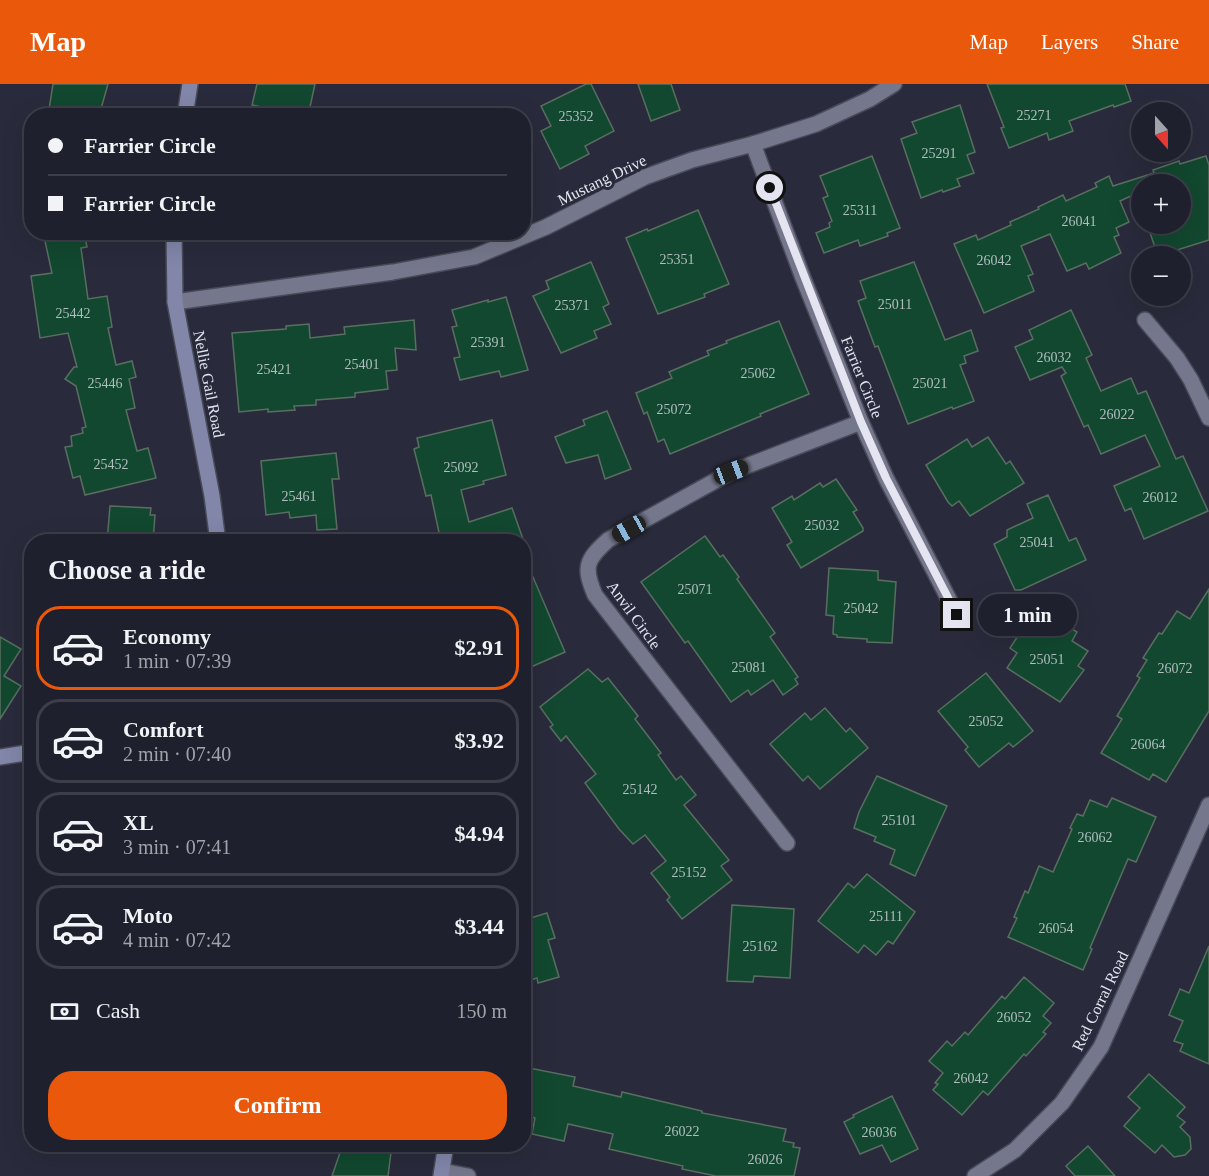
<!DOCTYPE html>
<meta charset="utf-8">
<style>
body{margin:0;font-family:Georgia,serif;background:#272835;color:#f1f3f6;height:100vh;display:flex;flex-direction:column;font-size:22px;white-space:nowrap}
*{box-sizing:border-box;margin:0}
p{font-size:20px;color:#a1a3aa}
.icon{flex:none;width:33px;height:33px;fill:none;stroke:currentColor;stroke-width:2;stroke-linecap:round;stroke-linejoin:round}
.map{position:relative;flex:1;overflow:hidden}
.sheet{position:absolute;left:24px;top:450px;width:507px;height:618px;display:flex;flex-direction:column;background:#1f202d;border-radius:24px;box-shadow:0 6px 24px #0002,0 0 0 2px #3c3e49}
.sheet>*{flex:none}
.guide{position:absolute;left:24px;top:24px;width:507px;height:132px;border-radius:24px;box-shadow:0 6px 24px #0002,0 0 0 2px #3c3e49;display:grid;align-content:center;height:132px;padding:0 24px;background:#1f202d}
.needle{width:39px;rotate:159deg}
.tools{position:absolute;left:1131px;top:18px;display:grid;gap:12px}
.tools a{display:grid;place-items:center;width:60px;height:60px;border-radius:50%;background:#1f202d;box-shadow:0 6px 24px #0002,0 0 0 2px #3c3e49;font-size:30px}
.end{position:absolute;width:27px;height:27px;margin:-14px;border:8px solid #e4e5f1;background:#111;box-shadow:0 0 0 3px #111}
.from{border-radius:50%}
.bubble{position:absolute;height:42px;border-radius:21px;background:#1f202d;box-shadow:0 6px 24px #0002,0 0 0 2px #3c3e49;font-size:20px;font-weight:700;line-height:42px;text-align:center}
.car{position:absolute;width:18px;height:36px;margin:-18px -9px;border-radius:8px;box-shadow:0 0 4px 2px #0007;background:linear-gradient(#222 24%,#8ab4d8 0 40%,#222 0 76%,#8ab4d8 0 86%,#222 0)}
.guide b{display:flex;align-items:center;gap:21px;height:57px;font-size:22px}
.guide b+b{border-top:2px solid #3c3e49}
.guide i{width:15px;height:15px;background:#f1f3f6}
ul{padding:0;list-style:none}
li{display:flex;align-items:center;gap:18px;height:84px;margin:0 12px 9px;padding:0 12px;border:3px solid #3c3e49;border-radius:24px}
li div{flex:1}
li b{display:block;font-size:22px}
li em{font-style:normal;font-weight:700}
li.active{border-color:#ea580c}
li>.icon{width:54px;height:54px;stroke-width:1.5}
h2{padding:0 24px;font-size:27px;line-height:72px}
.pay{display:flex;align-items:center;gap:15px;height:66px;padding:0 24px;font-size:22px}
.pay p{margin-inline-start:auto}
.primary-button{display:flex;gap:12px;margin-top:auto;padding:12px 24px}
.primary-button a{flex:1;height:69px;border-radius:24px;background:#ea580c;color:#fff;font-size:24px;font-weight:700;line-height:69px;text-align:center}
header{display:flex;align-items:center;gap:36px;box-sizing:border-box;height:84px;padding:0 30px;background:#ea580c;color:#fff}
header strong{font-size:28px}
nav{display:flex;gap:33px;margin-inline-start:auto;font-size:21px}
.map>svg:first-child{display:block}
.building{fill:#12482f;stroke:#596e61;stroke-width:1.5}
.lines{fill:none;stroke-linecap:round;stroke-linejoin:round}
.street-casing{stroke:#494a59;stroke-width:18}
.secondary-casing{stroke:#494a59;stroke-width:18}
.street{stroke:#75788c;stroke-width:15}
.secondary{stroke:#8286a9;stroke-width:15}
.route{stroke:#e4e5f1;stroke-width:8}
.labels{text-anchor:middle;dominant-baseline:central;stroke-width:6;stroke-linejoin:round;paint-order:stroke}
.number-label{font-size:14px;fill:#b0bec0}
.street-label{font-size:16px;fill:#e4e5f1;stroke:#292b3c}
</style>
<header>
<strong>Map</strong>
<nav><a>Map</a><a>Layers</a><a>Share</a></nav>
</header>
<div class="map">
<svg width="1209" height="1092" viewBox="0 0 1209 1092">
<rect width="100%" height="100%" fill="#292b3c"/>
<!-- building -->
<g class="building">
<polygon points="53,0 108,0 99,32 48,32"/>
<polygon points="257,0 315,0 308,32 252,21"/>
<polygon points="586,0 591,0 614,47 585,62 589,70 560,85 541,47 551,42 541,22"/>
<polygon points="638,0 671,0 680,26 651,37"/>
<polygon points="987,0 1125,0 1131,17 1114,23 1113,21 1069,37 1073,47 1049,56 1047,49 1009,64 1001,44 1004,43"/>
<polygon points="960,21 975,68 967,71 974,89 957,95 960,102 943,108 942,106 921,114 901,55 917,49 912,38"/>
<polygon points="872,72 900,144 887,149 888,152 860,162 858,156 824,169 816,149 830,143 829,139 832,137 823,114 828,112 820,92"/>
<polygon points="1206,72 1209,81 1209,156 1158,172 1147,140 1180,140 1180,100 1142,100 1142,107 1120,117 1129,138 1116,144 1119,151 1114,153 1121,169 1089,185 1086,179 1067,187 1050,150 1021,162 1033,190 1028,192 1034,207 984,229 954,160 976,151 978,156 1011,141 1010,138 1039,125 1038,123 1063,111 1066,117 1097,103 1095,99 1109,92 1113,102 1154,89 1153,86 1179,77 1180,80"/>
<polygon points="698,126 729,200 704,210 705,213 658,230 626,154 647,145 648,147"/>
<polygon points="43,148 84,148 87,163 81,164 88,215 107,212 112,243 108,244 116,281 132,277 136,293 129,295 135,324 126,326 137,367 148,364 156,394 85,411 80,392 73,394 65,363 72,362 71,352 83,349 82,344 86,343 76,302 65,295 74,283 77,283 68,249 40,254 31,192 52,189"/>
<polygon points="591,178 609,220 603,223 611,240 594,247 597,254 561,269 533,212 549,205 546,197"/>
<polygon points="914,178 945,256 971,246 978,267 964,272 966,279 960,281 974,317 953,325 952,323 908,340 878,262 875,263 858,217 866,214 860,197"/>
<polygon points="506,213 528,286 501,293 499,287 460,296 454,274 460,273 452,243 457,242 452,226 488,216 488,218"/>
<polygon points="1071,226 1092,271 1086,274 1101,307 1131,294 1138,310 1146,307 1176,375 1183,372 1208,427 1144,455 1131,424 1125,427 1114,402 1160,382 1145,351 1101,370 1088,341 1084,343 1061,292 1066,289 1062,283 1030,296 1015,263 1033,255 1029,246"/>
<polygon points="414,236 416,266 395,264 397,286 386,287 388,305 355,309 355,313 316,316 316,321 294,322 295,326 268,328 268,325 239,328 232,249 286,245 286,242 309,240 310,254 345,250 344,243"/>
<polygon points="779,237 809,310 760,330 761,332 670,370 664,355 658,358 647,328 644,330 636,309 672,294 669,288 709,271 707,267 727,259 726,257"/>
<polygon points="607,327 631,385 605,395 598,371 566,379 555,353 585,341 583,336"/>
<polygon points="492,336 506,391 483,397 484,400 461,406 469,438 512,424 524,458 441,458 431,411 426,412 414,365 419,363 417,354"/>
<polygon points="988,353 1006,380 1010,377 1024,399 970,432 959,417 952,422 948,418 926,381 967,355 972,363"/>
<polygon points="336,369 339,395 332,395 337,445 317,446 316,431 290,434 289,428 266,431 261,377"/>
<polygon points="836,395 857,426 853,428 863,444 863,447 801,484 787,461 792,458 772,424 792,412 794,416 820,399 823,403"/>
<polygon points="1048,411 1069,457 1076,454 1086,476 1021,506 1015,506 994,460 1007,453 1007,446 1033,434 1027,420"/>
<polygon points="110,422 151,424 150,431 155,431 153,458 107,458"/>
<polygon points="705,452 720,473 723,471 739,493 737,495 775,549 770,553 798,593 795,595 798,600 783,611 773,596 751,611 748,606 731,618 688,557 685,559 641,498"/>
<polygon points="524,472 565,568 524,586"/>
<polygon points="829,484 878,487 878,496 896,498 892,559 867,558 867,555 837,553 837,551 833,550 834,532 826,531"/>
<polygon points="1209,505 1209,627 1166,698 1153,690 1149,696 1101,669 1122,635 1117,632 1140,594 1137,592 1147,576 1143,574 1159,549 1162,550 1177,527 1190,535"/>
<polygon points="1037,523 1077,548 1072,557 1088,567 1078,582 1084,586 1060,618 1007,584 1017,569 1010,564"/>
<polygon points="0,553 21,565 4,592 21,602 0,635"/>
<polygon points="588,585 602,598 608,594 638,632 635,635 661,669 658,671 676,696 681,692 696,711 684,721 729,776 721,782 732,796 682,835 667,816 670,813 651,789 666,777 645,751 633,760 619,745 585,699 596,690 566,652 561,657 550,643 553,641 540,623"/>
<polygon points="986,589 1033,647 1013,663 1009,659 979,683 965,666 968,663 938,627"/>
<polygon points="825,624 846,648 850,644 868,664 820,705 808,692 803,697 770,660 805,629 811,636"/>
<polygon points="877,692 947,722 915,792 890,780 895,766 874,757 876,753 854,744 859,728"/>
<polygon points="1112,714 1156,733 1136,778 1128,775 1090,864 1092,865 1083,886 1008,853 1017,834 1014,833 1025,807 1028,809 1039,782 1053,788 1072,745 1070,744 1077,730 1083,732 1090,716 1107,723"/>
<polygon points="867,790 915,828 893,860 888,857 876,871 864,861 858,869 818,837 848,799 854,804"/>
<polygon points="732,821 794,825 790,894 754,892 753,898 727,897"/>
<polygon points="547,829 555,854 548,856 559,893 538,899 537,894 524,898 524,836"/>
<polygon points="1209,862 1209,980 1180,967 1183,960 1174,957 1183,937 1169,931 1180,905 1189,909"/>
<polygon points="1024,893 1054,919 1043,932 1051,939 1043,948 1046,950 1026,972 1024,970 988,1011 983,1007 962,1031 933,1006 938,1000 935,999 943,989 929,977 947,957 952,962 965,948 968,951 1002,912 1005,915"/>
<polygon points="524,983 575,993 573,1002 621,1013 622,1008 702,1027 702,1029 786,1045 783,1057 794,1059 793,1063 800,1064 794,1092 716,1092 682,1085 683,1082 609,1065 613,1050 568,1040 564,1057 532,1050 535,1034 524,1031"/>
<polygon points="1149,990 1185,1023 1177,1032 1185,1038 1180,1043 1190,1053 1191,1065 1185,1071 1174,1073 1162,1061 1155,1069 1124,1042 1140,1024 1128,1013"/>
<polygon points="892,1012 918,1065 891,1078 882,1061 860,1070 844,1038 854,1033 853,1031"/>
<polygon points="343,1060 392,1060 388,1092 332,1092"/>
<polygon points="1088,1062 1115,1092 1075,1092 1066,1082"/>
</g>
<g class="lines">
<!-- street casing -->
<g class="street-casing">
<g id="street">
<polyline points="753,60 803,194 861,338 886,394 957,531"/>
<polyline points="175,218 393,188 474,173 546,143 645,93 692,76 753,60 816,40 870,15 894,0"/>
<polyline points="1145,236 1177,274 1191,296 1209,334"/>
<path d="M787 759 595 511C583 483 586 476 608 456L731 388 861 338"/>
<polyline points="442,1087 468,1092"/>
<polyline points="975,1092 1015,1066 1062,1019 1101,963 1209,721"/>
</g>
</g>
<!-- secondary casing -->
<g class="secondary-casing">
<g id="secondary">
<polyline points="185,32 190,0"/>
<polyline points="174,148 175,218 212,412 218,458"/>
<polyline points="0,673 32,668"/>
<polyline points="441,1092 446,1060"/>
</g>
</g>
<!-- street -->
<use href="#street" class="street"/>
<!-- secondary -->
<use href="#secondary" class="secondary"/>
</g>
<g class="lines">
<!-- route -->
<polyline class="route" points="770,104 861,338 886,394 957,531"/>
</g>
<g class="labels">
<!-- number labels -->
<g class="number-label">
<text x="1034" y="31">25271</text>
<text x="576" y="32">25352</text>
<text x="939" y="69">25291</text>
<text x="860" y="126">25311</text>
<text x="1079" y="137">26041</text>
<text x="677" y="175">25351</text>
<text x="994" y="176">26042</text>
<text x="895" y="220">25011</text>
<text x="572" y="221">25371</text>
<text x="73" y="229">25442</text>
<text x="488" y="258">25391</text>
<text x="1054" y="273">26032</text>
<text x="362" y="280">25401</text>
<text x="274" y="285">25421</text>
<text x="758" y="289">25062</text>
<text x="105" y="299">25446</text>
<text x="930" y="299">25021</text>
<text x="674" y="325">25072</text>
<text x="1117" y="330">26022</text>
<text x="111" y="380">25452</text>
<text x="461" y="383">25092</text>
<text x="299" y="412">25461</text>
<text x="1160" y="413">26012</text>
<text x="822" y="441">25032</text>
<text x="1037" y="458">25041</text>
<text x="695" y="505">25071</text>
<text x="861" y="524">25042</text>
<text x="1047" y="575">25051</text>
<text x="749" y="583">25081</text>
<text x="1175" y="584">26072</text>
<text x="986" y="637">25052</text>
<text x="1148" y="660">26064</text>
<text x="640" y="705">25142</text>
<text x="899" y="736">25101</text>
<text x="1095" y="753">26062</text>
<text x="689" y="788">25152</text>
<text x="886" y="832">25111</text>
<text x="1056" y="844">26054</text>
<text x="760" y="862">25162</text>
<text x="1014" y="933">26052</text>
<text x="971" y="994">26042</text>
<text x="682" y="1047">26022</text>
<text x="879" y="1048">26036</text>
<text x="765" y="1075">26026</text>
</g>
<!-- street labels -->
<g class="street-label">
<text transform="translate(602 96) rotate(-26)">Mustang Drive</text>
<text transform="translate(862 293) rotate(68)">Farrier Circle</text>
<text transform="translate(209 300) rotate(79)">Nellie Gail Road</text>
<text transform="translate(634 531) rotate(54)">Anvil Circle</text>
<text transform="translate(1100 917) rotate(-64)">Red Corral Road</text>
</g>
</g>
</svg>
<div class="tools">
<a><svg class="needle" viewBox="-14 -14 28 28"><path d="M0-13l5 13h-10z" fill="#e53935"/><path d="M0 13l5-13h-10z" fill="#a1a3aa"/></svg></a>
<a>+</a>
<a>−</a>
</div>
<i class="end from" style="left:770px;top:104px"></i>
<i class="end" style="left:957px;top:531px"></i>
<div class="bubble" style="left:978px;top:510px;width:99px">1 min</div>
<i class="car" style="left:731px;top:388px;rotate:69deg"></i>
<i class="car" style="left:629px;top:445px;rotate:241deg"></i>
<div class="guide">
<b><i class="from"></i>Farrier Circle</b>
<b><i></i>Farrier Circle</b>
</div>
<section class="sheet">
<h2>Choose a ride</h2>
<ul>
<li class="active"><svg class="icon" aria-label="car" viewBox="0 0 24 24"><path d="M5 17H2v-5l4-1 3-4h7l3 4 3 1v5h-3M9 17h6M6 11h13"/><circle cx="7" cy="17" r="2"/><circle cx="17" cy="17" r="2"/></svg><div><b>Economy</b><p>1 min · 07:39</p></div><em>$2.91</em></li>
<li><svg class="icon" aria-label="car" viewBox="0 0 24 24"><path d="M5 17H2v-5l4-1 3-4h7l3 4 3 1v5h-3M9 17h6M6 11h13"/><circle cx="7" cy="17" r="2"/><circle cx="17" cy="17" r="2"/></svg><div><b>Comfort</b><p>2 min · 07:40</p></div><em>$3.92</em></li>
<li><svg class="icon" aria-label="car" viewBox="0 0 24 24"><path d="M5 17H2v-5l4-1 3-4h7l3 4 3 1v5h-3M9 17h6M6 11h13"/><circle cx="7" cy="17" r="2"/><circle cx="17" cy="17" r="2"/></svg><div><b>XL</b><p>3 min · 07:41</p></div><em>$4.94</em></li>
<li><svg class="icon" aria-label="car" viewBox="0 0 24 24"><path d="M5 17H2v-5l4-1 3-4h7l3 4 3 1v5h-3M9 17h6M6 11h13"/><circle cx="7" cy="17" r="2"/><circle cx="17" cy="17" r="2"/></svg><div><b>Moto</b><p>4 min · 07:42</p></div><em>$3.44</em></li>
</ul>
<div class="pay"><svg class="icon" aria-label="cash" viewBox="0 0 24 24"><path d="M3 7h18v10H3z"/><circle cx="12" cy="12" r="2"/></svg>Cash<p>150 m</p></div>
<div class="primary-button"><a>Confirm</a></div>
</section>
</div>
